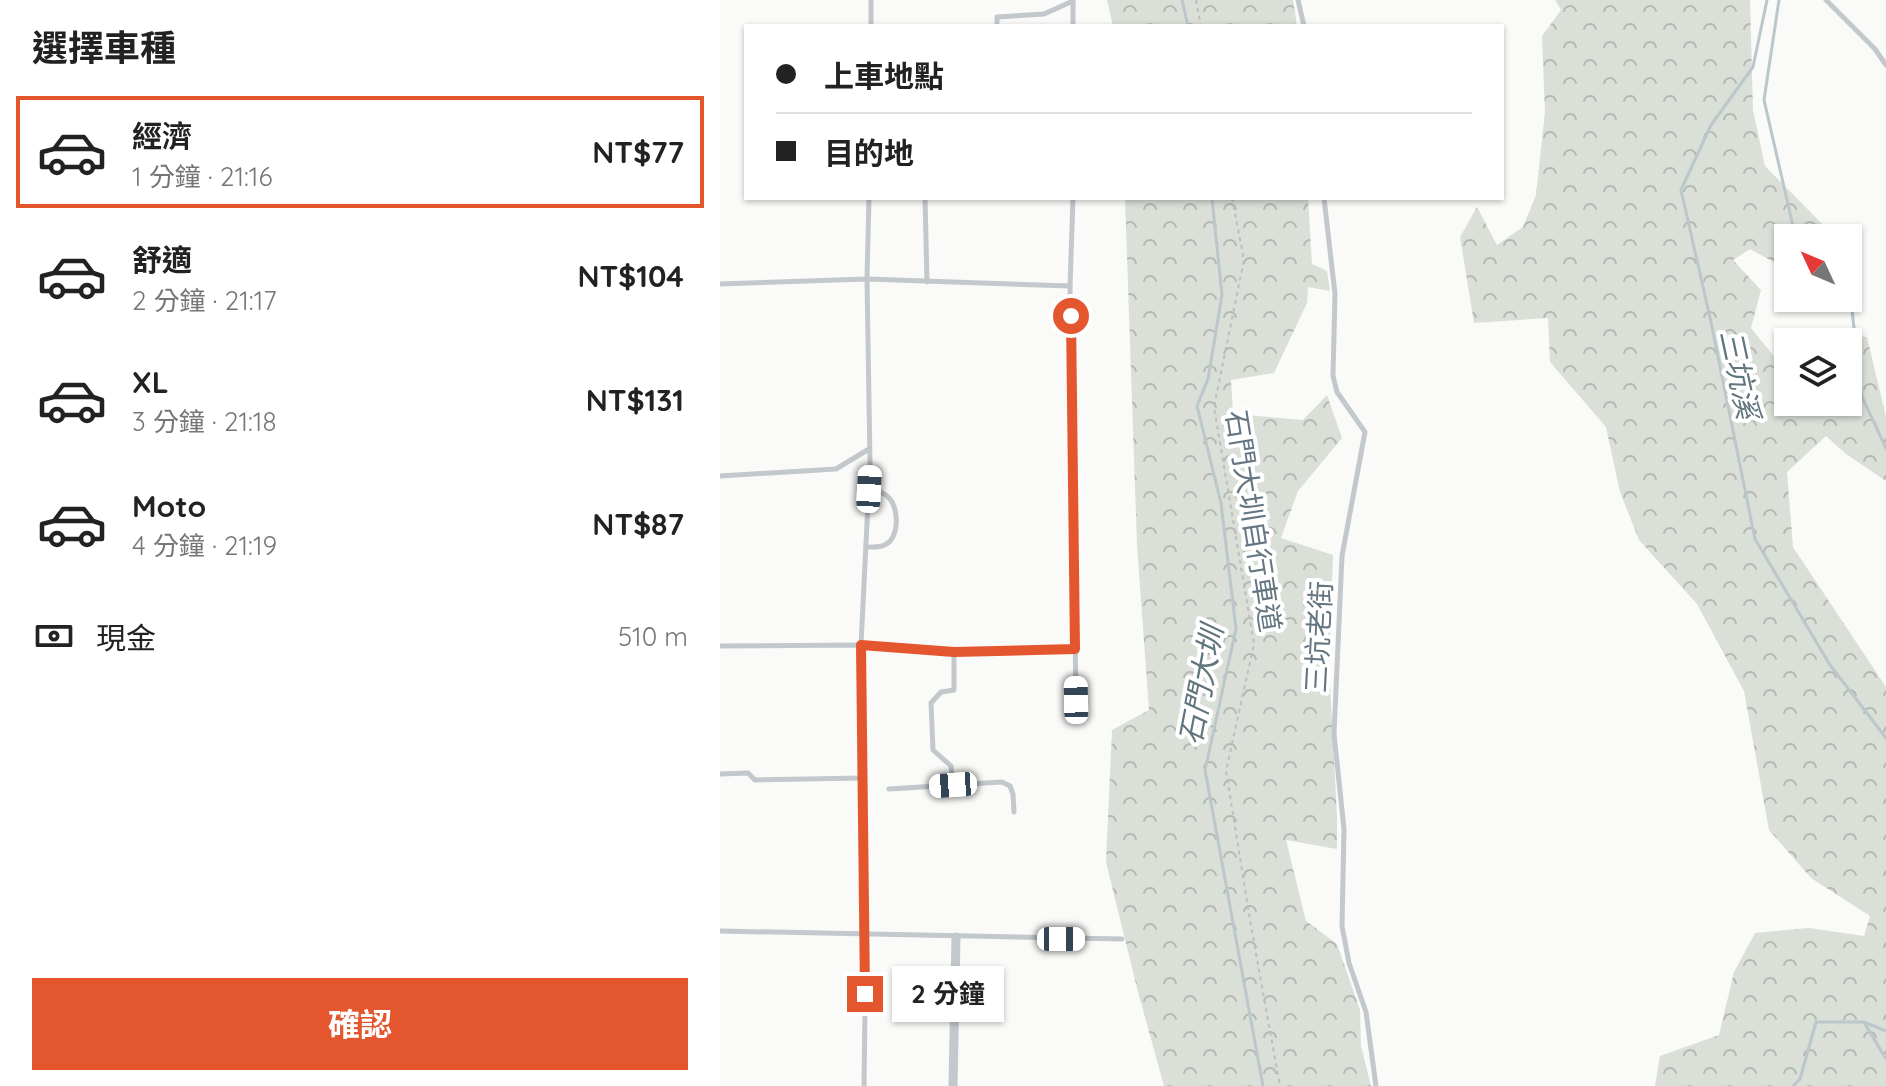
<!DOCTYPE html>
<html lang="zh-TW">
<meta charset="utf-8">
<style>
body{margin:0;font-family:Quicksand,"Noto Sans TC",sans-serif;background:#f2f2f2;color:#222;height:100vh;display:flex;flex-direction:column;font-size:30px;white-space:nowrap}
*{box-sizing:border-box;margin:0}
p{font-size:26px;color:#767676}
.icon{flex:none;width:44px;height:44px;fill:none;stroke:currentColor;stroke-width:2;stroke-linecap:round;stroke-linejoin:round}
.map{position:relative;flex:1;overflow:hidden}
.drawer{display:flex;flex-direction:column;background:#fff;width:720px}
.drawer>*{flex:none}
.guide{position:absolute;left:24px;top:24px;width:760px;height:176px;border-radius:0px;box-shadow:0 2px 6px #0004;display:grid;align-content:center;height:176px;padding:0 32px;background:#fff}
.needle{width:52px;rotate:314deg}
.fabs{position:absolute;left:1054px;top:224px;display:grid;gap:16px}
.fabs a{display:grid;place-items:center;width:88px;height:88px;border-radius:0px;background:#fff;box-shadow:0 2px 6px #0004;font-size:40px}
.end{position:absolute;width:36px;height:36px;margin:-18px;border:10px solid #e4572e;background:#fff;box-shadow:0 0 0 4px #fff}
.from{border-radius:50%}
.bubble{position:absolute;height:56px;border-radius:0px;background:#fff;box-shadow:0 2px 6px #0004;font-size:26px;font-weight:700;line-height:56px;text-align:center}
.car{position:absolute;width:24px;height:48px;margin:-24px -12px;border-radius:10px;box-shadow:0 0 6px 2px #0007;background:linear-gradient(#fff 24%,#345 0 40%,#fff 0 76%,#345 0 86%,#fff 0)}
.guide b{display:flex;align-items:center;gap:28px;height:76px;font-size:30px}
.guide b+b{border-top:2px solid #e0e0e0}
.guide i{width:20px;height:20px;background:#222}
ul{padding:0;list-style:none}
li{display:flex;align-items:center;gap:24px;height:112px;margin:0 16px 12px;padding:0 16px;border:4px solid transparent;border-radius:0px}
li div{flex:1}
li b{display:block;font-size:30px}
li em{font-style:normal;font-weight:700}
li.active{border-color:#e4572e}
li>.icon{width:72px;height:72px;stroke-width:1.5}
h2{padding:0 32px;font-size:36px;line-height:96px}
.pay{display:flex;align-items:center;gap:20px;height:88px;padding:0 32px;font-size:30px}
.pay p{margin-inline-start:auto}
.primary-button{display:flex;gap:16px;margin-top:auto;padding:16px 32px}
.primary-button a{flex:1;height:92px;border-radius:0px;background:#e4572e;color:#fff;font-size:32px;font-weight:700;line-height:92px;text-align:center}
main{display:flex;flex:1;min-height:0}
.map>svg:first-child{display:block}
.forest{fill:url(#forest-crowns)}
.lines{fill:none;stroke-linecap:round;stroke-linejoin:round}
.stream{stroke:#bbc7cb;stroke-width:3}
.path{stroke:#bbbfc2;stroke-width:2;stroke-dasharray:4 4;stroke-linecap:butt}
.service{stroke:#c3c8cc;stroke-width:5}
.minor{stroke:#c3c8cc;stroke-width:9}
.route{stroke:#e4572e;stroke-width:10}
.labels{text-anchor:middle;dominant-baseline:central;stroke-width:8;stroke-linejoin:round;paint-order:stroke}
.street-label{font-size:28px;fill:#657683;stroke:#fff}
.water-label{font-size:30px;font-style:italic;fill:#60757c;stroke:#fff}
</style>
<main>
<section class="drawer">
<h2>選擇車種</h2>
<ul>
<li class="active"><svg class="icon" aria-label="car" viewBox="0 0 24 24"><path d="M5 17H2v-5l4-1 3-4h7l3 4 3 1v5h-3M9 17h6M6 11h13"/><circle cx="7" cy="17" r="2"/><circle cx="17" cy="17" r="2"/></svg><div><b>經濟</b><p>1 分鐘 · 21:16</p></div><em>NT$77</em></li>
<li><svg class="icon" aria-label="car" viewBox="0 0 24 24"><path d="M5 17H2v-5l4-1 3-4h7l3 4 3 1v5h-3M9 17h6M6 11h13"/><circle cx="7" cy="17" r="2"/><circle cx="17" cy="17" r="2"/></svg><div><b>舒適</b><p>2 分鐘 · 21:17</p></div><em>NT$104</em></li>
<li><svg class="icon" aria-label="car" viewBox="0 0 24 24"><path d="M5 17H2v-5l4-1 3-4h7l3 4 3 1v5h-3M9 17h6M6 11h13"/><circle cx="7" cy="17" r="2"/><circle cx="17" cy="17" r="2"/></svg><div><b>XL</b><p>3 分鐘 · 21:18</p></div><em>NT$131</em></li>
<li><svg class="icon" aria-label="car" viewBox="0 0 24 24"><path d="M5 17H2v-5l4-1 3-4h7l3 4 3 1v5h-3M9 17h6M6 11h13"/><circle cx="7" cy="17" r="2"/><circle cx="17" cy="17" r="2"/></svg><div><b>Moto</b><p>4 分鐘 · 21:19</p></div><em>NT$87</em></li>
</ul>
<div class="pay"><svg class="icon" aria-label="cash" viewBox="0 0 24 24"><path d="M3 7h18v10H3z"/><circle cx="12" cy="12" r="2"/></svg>現金<p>510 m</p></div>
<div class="primary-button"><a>確認</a></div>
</section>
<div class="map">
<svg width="1166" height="1086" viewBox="0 0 1166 1086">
<defs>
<pattern id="forest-crowns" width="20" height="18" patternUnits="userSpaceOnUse" patternTransform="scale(2)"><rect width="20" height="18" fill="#dadfd7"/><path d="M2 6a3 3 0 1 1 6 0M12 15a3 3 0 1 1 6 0" fill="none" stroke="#b4b9b4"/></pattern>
</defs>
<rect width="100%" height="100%" fill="#fafaf8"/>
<!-- forest -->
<g class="forest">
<polygon points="387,0 573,0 577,26 393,26"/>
<polygon points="835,0 1030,0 1033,110 1045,166 1116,238 1068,238 1068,270 1030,249 1013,260 1041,290 1031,328 1065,370 1068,367 1068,402 1128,402 1128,342 1088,342 1096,331 1147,337 1166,417 1166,481 1126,454 1106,436 1067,472 1073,547 1166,687 1166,1086 935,1086 940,1056 999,1035 1014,972 1035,933 1089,928 1144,936 1150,916 1091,878 1049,830 1024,691 977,604 919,540 900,492 886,427 830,362 828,318 754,323 740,237 757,207 777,245 803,227 816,195 825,112 822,36 841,10"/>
<polygon points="405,198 588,198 592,264 607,271 610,291 588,287 587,303 554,373 511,380 513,414 583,420 607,395 622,438 578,491 561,538 613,555 609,664 617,817 617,849 566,840 586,921 617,944 640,1010 641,1046 651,1086 444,1086 418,992 386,862 392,730 429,710 417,545"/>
</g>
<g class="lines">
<!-- stream -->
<g class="stream">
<polyline points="462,0 468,26"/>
<polyline points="1047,0 1033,67 991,125 961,190 991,322 1035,539 1110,665 1166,738"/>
<polyline points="1059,0 1044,100 1073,226 1087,238"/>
<polyline points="492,198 502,295 488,379 477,406 501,503 516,629 485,770 543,1086"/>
<polyline points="1128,276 1142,397 1166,448"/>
<polyline points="1145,1024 1166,1059"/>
<polyline points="1073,1086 1080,1079 1096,1022 1144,1022 1166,1031"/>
</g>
<!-- path -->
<g class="path">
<polyline points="476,0 481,26"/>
<polyline points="512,198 524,260 494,407 534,644 506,771 531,926 560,1086"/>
</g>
<!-- service -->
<g class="service">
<polyline points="578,0 584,26"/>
<polyline points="1106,0 1155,49 1166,65"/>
<polyline points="151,26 151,0"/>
<polyline points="277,26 277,17 324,14 353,1"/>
<polyline points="353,26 353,0"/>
<polyline points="205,198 207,282"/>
<polyline points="353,198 350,286 356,700"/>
<polyline points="604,198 615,294 613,376 617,392 645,432 622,556 614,734 624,829 622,926 629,963 646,1012 656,1086"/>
<polyline points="0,284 147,279 350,286"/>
<polyline points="0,476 116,469 149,449"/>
<path d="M146 547C155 547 165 548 171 540 179 529 178 505 167 496 163 492 155 491 149 489"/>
<polyline points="0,646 141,645 234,652 234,690 221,692 211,703 213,750 231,766 233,785"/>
<polyline points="234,652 355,649"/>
<polyline points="0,774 28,773 35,780 144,778"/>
<polyline points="169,789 282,782 290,786 293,794 294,812"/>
<polyline points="0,931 402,939"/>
<polyline points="144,1086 146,932 141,645 150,462 147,279 149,198"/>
</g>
<!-- minor -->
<polyline class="minor" points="233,1086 236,937"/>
</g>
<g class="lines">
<!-- route -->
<polyline class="route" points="145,994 141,645 234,652 355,649 351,316"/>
</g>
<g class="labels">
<!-- street labels -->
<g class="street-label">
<text transform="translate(534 521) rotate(81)">石門大圳自行車道</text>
<text transform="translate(598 637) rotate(-87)">三坑老街</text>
</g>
<!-- water labels -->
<g class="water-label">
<text transform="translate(1020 374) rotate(78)">三坑溪</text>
<text transform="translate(481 685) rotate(-79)">石門大圳</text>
</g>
</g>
</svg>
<div class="fabs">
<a><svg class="needle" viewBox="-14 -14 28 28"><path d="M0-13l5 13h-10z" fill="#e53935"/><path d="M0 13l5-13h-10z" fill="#767676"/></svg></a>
<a><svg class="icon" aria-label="layers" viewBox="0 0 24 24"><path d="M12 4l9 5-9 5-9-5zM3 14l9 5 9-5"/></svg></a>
</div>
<i class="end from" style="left:351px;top:316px"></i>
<i class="end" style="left:145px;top:994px"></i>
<div class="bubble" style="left:172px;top:966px;width:112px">2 分鐘</div>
<i class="car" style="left:149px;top:489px;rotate:3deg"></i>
<i class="car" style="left:356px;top:700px;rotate:359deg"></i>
<i class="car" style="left:233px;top:785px;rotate:266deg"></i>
<i class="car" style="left:341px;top:939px;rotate:90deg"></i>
<div class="guide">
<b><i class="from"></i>上車地點</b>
<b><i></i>目的地</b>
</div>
</div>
</main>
